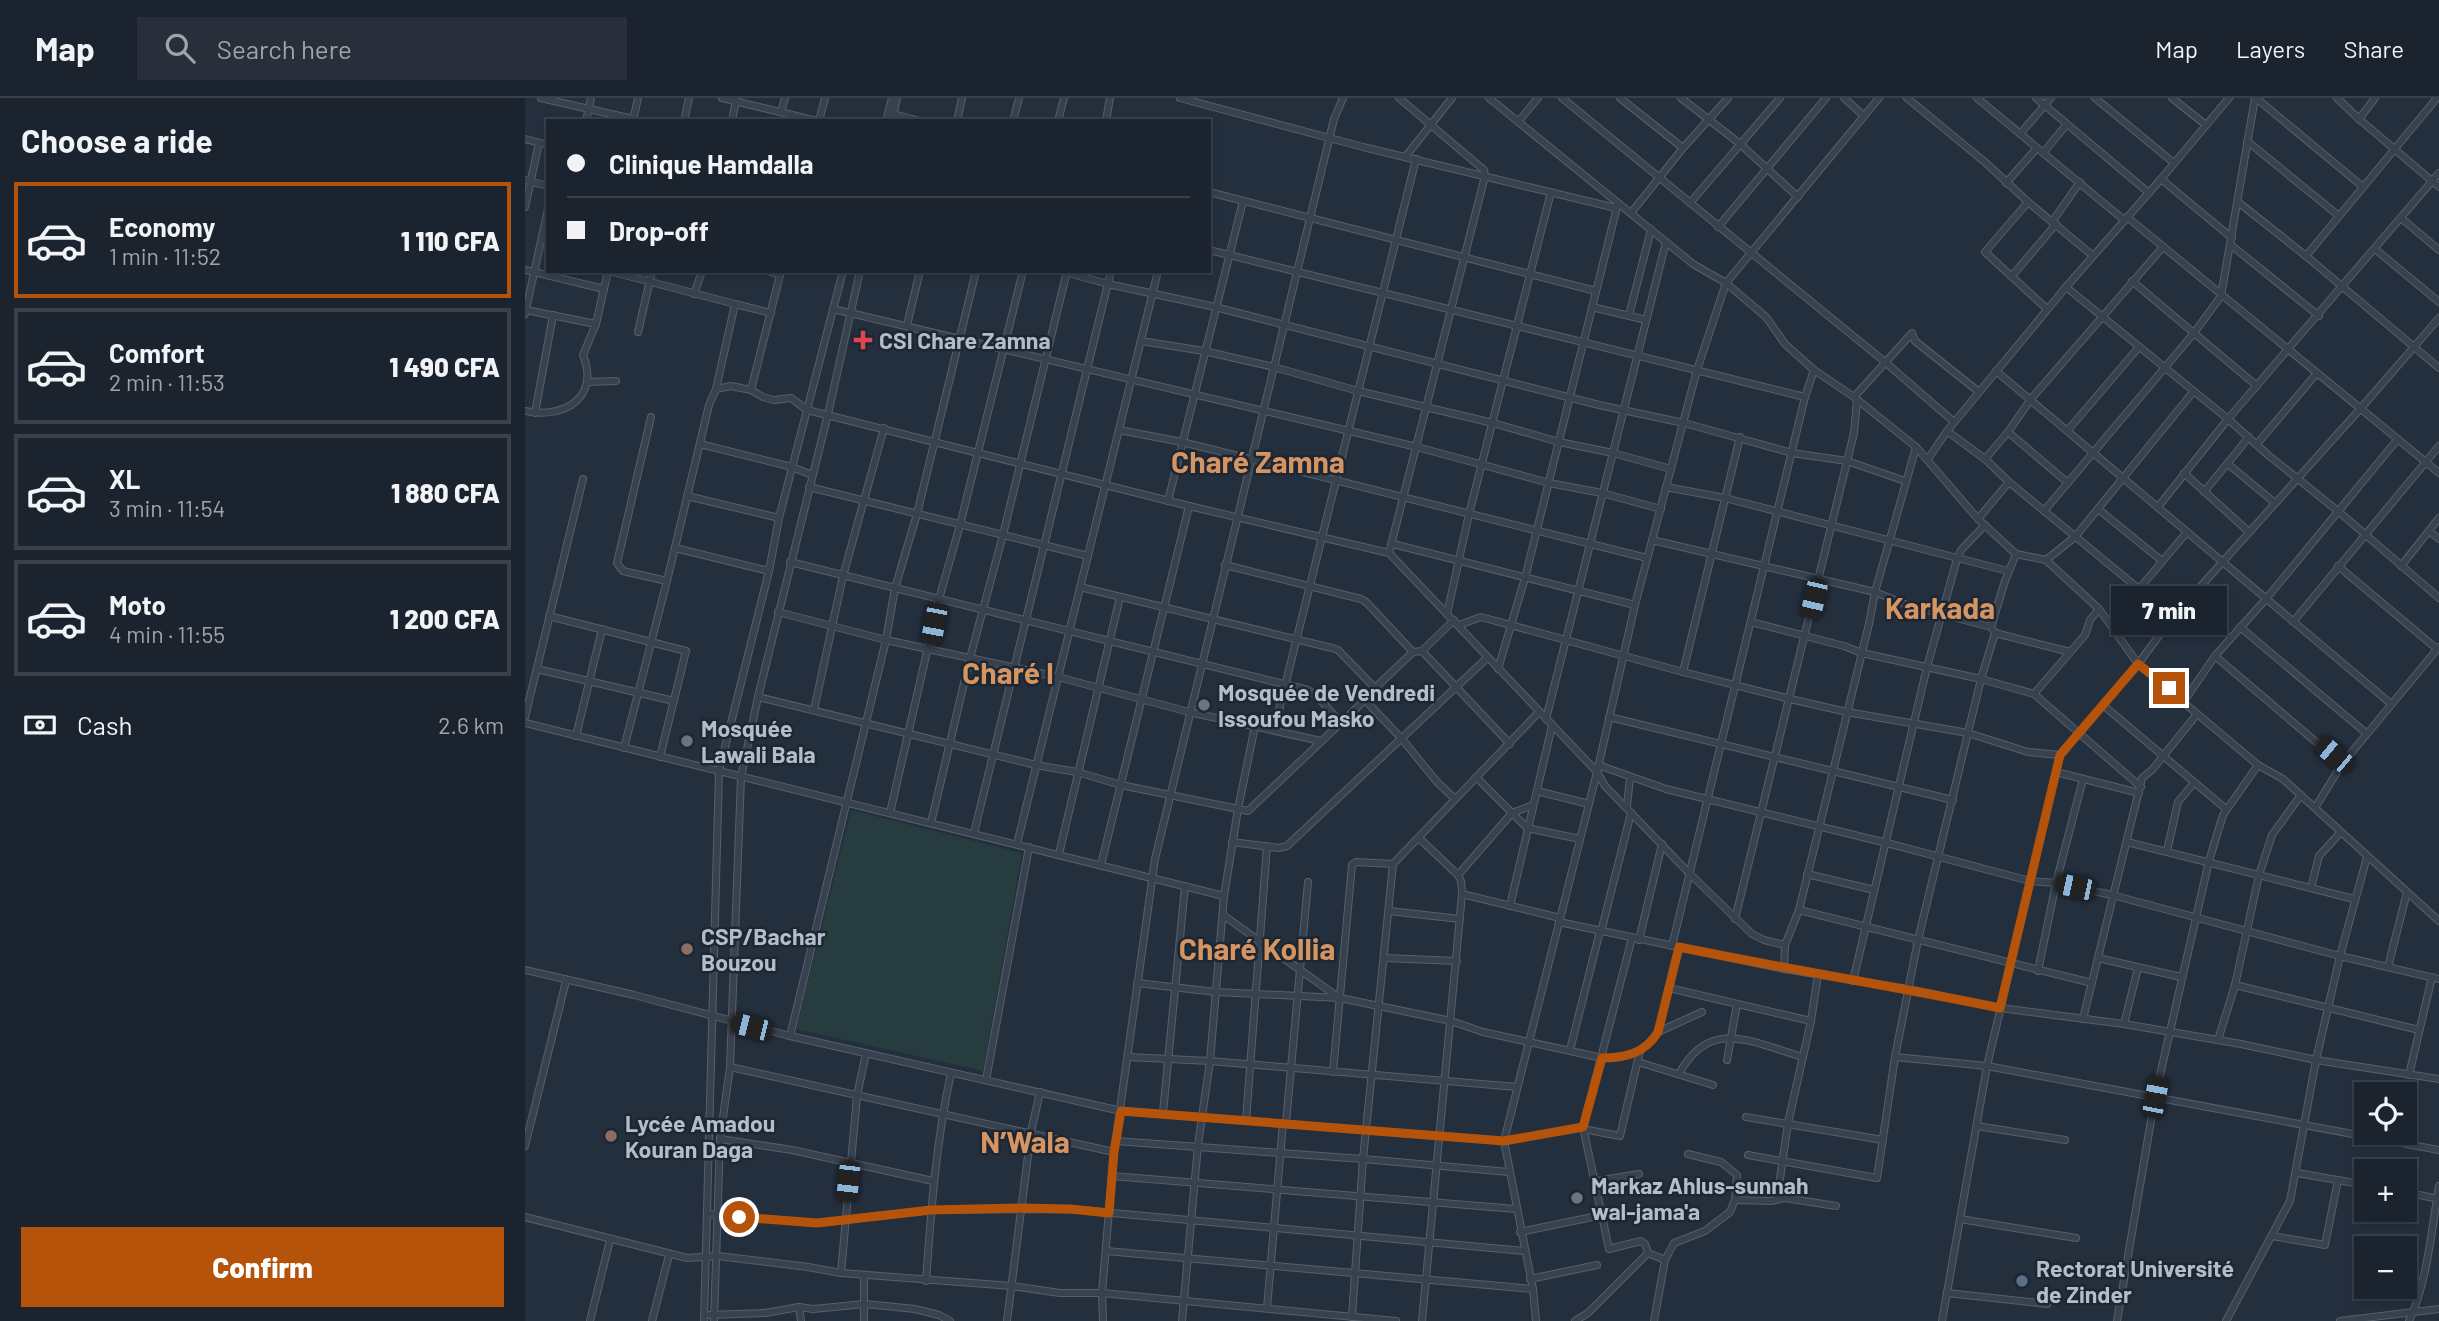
<!DOCTYPE html>
<meta charset="utf-8">
<style>
body{margin:0;font-family:Barlow,sans-serif;background:#282f3a;color:#f1f3f6;height:100vh;display:flex;flex-direction:column;font-size:26px;white-space:nowrap}
*{box-sizing:border-box;margin:0}
p{font-size:23px;color:#a0a4aa}
.icon{flex:none;width:38px;height:38px;fill:none;stroke:currentColor;stroke-width:2;stroke-linecap:round;stroke-linejoin:round}
.map{position:relative;flex:1;overflow:hidden}
.drawer{display:flex;flex-direction:column;background:#1b232e;width:525px}
.drawer>*{flex:none}
.guide{position:absolute;left:21px;top:21px;width:665px;height:154px;border-radius:0px;box-shadow:0 4px 10px #0003,0 0 0 2px #39404a;display:grid;align-content:center;height:154px;padding:0 21px;background:#1b232e}
.fabs{position:absolute;left:1829px;top:984px;display:grid;gap:14px}
.fabs a{display:grid;place-items:center;width:63px;height:63px;border-radius:0px;background:#1b232e;box-shadow:0 4px 10px #0003,0 0 0 2px #39404a;font-size:35px}
.end{position:absolute;width:32px;height:32px;margin:-16px;border:9px solid #b45309;background:#fff;box-shadow:0 0 0 4px #fff}
.from{border-radius:50%}
.bubble{position:absolute;height:49px;border-radius:0px;background:#1b232e;box-shadow:0 4px 10px #0003,0 0 0 2px #39404a;font-size:23px;font-weight:800;line-height:49px;text-align:center}
.car{position:absolute;width:21px;height:42px;margin:-21px -10px;border-radius:9px;box-shadow:0 0 5px 2px #0007;background:linear-gradient(#222 24%,#8ab4d8 0 40%,#222 0 76%,#8ab4d8 0 86%,#222 0)}
.guide b{display:flex;align-items:center;gap:24px;height:66px;font-size:26px}
.guide b+b{border-top:2px solid #39404a}
.guide i{width:18px;height:18px;background:#f1f3f6}
ul{padding:0;list-style:none}
li{display:flex;align-items:center;gap:21px;height:116px;margin:0 14px 10px;padding:0 7px;border:4px solid #39404a;border-radius:0px}
li div{flex:1}
li b{display:block;font-size:26px}
li em{font-style:normal;font-weight:800}
li.current{border-color:#b45309}
li>.icon{width:63px;height:63px;stroke-width:1.5}
h2{padding:0 21px;font-size:32px;line-height:84px}
.pay{display:flex;align-items:center;gap:18px;height:77px;padding:0 21px;font-size:26px}
.pay p{margin-inline-start:auto}
.primary-button{display:flex;gap:14px;margin-top:auto;padding:14px 21px}
.primary-button a{flex:1;height:80px;border-radius:0px;background:#b45309;color:#fff;font-size:28px;font-weight:800;line-height:80px;text-align:center}
header{display:flex;align-items:center;gap:42px;box-sizing:border-box;height:98px;padding:0 35px;background:#1b232e;border-bottom:2px solid #39404a}
header strong{font-size:33px}
nav{display:flex;gap:38px;margin-inline-start:auto;font-size:24px}
.search{width:490px;height:63px;background:#282f3a;display:flex;align-items:center;gap:18px;box-sizing:border-box;padding:0 24px;border-radius:0px;color:#a0a4aa;font-size:26px}
main{display:flex;flex:1;min-height:0}
.map>svg:first-child{display:block}
.green{fill:#263c3f}
.lines{fill:none;stroke-linecap:round;stroke-linejoin:round}
.minor-casing{stroke:#565f6c;stroke-width:8}
.minor{stroke:#38414e;stroke-width:6}
.route{stroke:#b45309;stroke-width:9}
.health-dot{fill:#e0444e;stroke:#1d2633;stroke-width:2.5}
.worship-dot{fill:#6b7280;stroke:#1d2633;stroke-width:2.5}
.education-dot{fill:#8d6e63;stroke:#1d2633;stroke-width:2.5}
.service-dot{fill:#5c6f8a;stroke:#1d2633;stroke-width:2.5}
.labels{text-anchor:middle;dominant-baseline:central;stroke-width:5;stroke-linejoin:round;paint-order:stroke}
.poi-label{font-size:23px;font-weight:bold;fill:#b4bcc9;stroke:#1d2633;text-anchor:start}
.district-label{font-size:30px;font-weight:bold;fill:#d59563;stroke:#1d2633}
</style>
<header>
<strong>Map</strong>
<div class="search"><svg class="icon" aria-label="search" viewBox="0 0 24 24"><circle cx="10" cy="10" r="6"/><path d="M15 15l6 6"/></svg>Search here</div>
<nav><a>Map</a><a>Layers</a><a>Share</a></nav>
</header>
<main>
<section class="drawer">
<h2>Choose a ride</h2>
<ul>
<li class="current"><svg class="icon" aria-label="car" viewBox="0 0 24 24"><path d="M5 17H2v-5l4-1 3-4h7l3 4 3 1v5h-3M9 17h6M6 11h13"/><circle cx="7" cy="17" r="2"/><circle cx="17" cy="17" r="2"/></svg><div><b>Economy</b><p>1 min · 11:52</p></div><em>1 110 CFA</em></li>
<li><svg class="icon" aria-label="car" viewBox="0 0 24 24"><path d="M5 17H2v-5l4-1 3-4h7l3 4 3 1v5h-3M9 17h6M6 11h13"/><circle cx="7" cy="17" r="2"/><circle cx="17" cy="17" r="2"/></svg><div><b>Comfort</b><p>2 min · 11:53</p></div><em>1 490 CFA</em></li>
<li><svg class="icon" aria-label="car" viewBox="0 0 24 24"><path d="M5 17H2v-5l4-1 3-4h7l3 4 3 1v5h-3M9 17h6M6 11h13"/><circle cx="7" cy="17" r="2"/><circle cx="17" cy="17" r="2"/></svg><div><b>XL</b><p>3 min · 11:54</p></div><em>1 880 CFA</em></li>
<li><svg class="icon" aria-label="car" viewBox="0 0 24 24"><path d="M5 17H2v-5l4-1 3-4h7l3 4 3 1v5h-3M9 17h6M6 11h13"/><circle cx="7" cy="17" r="2"/><circle cx="17" cy="17" r="2"/></svg><div><b>Moto</b><p>4 min · 11:55</p></div><em>1 200 CFA</em></li>
</ul>
<div class="pay"><svg class="icon" aria-label="cash" viewBox="0 0 24 24"><path d="M3 7h18v10H3z"/><circle cx="12" cy="12" r="2"/></svg>Cash<p>2.6 km</p></div>
<div class="primary-button"><a>Confirm</a></div>
</section>
<div class="map">
<svg width="1914" height="1223" viewBox="0 0 1914 1223">
<rect width="100%" height="100%" fill="#242f3e"/>
<!-- green -->
<polygon class="green" points="326,712 497,755 458,973 271,931"/>
<g class="lines">
<!-- minor casing -->
<g class="minor-casing">
<g id="minor">
<polyline points="16,0 108,21"/>
<polyline points="197,0 292,23"/>
<polyline points="655,0 838,49 1091,110"/>
<polyline points="964,0 1168,166 1201,185 1241,219 1260,246 1289,272 1329,299 1391,349 1453,421 1491,456 1521,462 1574,511 1613,566 1733,667 1758,681 1914,823"/>
<polyline points="1037,0 1360,264 1429,324"/>
<polyline points="1095,0 1158,50"/>
<polyline points="1156,0 1214,45 1273,99"/>
<polyline points="1319,0 1338,17"/>
<polyline points="1382,0 1461,65 1503,104 1567,157"/>
<polyline points="1452,0 1599,122"/>
<polyline points="1511,0 1624,95"/>
<polyline points="1570,0 1649,65"/>
<polyline points="1647,0 1681,27"/>
<polyline points="1731,0 1838,89"/>
<polyline points="1812,0 1834,21 1914,89"/>
<polyline points="256,14 260,0"/>
<polyline points="368,16 395,23"/>
<polyline points="1834,21 1850,0"/>
<polyline points="61,23 66,0"/>
<polyline points="108,23 113,0"/>
<polyline points="159,23 164,0"/>
<polyline points="207,23 211,2"/>
<polyline points="294,23 300,0"/>
<polyline points="361,23 367,0"/>
<polyline points="367,23 372,0"/>
<polyline points="432,23 437,0"/>
<polyline points="488,23 494,0"/>
<polyline points="533,23 539,0"/>
<polyline points="581,23 585,0"/>
<polyline points="993,24 1013,0"/>
<polyline points="1495,36 1526,0"/>
<polyline points="0,41 23,47"/>
<polyline points="1722,43 1814,118"/>
<polyline points="1518,55 1542,26"/>
<polyline points="881,58 927,0"/>
<polyline points="1636,81 1707,140"/>
<polyline points="0,82 23,88"/>
<polyline points="1481,85 1512,50"/>
<polyline points="684,94 1071,193"/>
<polyline points="1503,104 1460,154 1522,211"/>
<polyline points="1713,104 1781,158 1914,270"/>
<polyline points="1165,105 1255,0"/>
<polyline points="0,109 14,45"/>
<polyline points="1106,115 1158,50 1203,0"/>
<polyline points="1602,119 1914,375"/>
<polyline points="1876,120 1914,152"/>
<polyline points="1527,124 1555,84"/>
<polyline points="1193,129 1301,0"/>
<polyline points="1706,147 1794,218"/>
<polyline points="1850,151 1914,204"/>
<polyline points="684,152 1280,299"/>
<polyline points="1781,158 1912,0"/>
<polyline points="0,172 79,191"/>
<polyline points="84,173 210,206 191,291"/>
<polyline points="243,173 255,177"/>
<polyline points="536,173 583,186 690,209 1074,307 1159,325 1267,355 1322,363 1380,383"/>
<polyline points="1487,178 1531,126"/>
<polyline points="1607,183 1732,288"/>
<polyline points="1541,189 1636,81 1704,0"/>
<polyline points="169,196 177,173"/>
<polyline points="210,206 246,215"/>
<polyline points="1067,209 1121,222"/>
<polyline points="308,211 892,349 1024,385 1077,395 1136,411"/>
<polyline points="1,212 71,226"/>
<polyline points="0,216 23,111"/>
<polyline points="1104,217 1126,132"/>
<polyline points="382,227 395,173"/>
<polyline points="113,234 127,173"/>
<polyline points="616,243 679,253 749,269 833,293 968,325 1034,344 1088,355 1146,371"/>
<polyline points="1471,273 1865,605"/>
<polyline points="62,284 91,283"/>
<polyline points="226,292 256,173"/>
<polyline points="1329,299 1387,235 1390,243 1454,294"/>
<path d="M0 313C39 321 75 300 58 257L71 226 83 173"/>
<polyline points="10,315 28,217"/>
<polyline points="126,319 92,465 98,473 142,483"/>
<polyline points="594,332 657,344 1122,460"/>
<polyline points="1543,332 1614,249"/>
<polyline points="1422,333 1460,361 1484,384 1648,519"/>
<polyline points="1483,334 1543,385"/>
<polyline points="175,346 267,369 287,377"/>
<polyline points="1732,346 1792,275"/>
<polyline points="1403,361 1422,333 1541,189 1703,321 1743,357 1813,413 1914,500"/>
<polyline points="1460,361 1483,334 1506,301 1638,149"/>
<polyline points="1703,366 1750,405"/>
<polyline points="1659,375 1724,434"/>
<polyline points="284,389 563,458"/>
<polyline points="1141,389 1200,400 1483,473"/>
<polyline points="1679,394 1724,339"/>
<polyline points="162,398 254,420"/>
<polyline points="643,403 718,103"/>
<polyline points="1633,409 1703,321 1914,75"/>
<polyline points="1573,411 1637,463"/>
<polyline points="1519,413 1669,235 1696,198 1730,0"/>
<polyline points="1453,421 1484,384"/>
<polyline points="1904,433 1914,441"/>
<polyline points="1127,442 1350,494 1382,507 1466,529"/>
<polyline points="868,446 1110,507"/>
<polyline points="150,450 244,473"/>
<polyline points="864,455 960,78 959,72 874,0"/>
<polyline points="1521,462 1550,439 1668,294"/>
<polyline points="265,464 783,592 792,598 816,625"/>
<polyline points="700,467 836,501 841,504 888,554"/>
<polyline points="1813,468 1912,551"/>
<polyline points="1876,468 1914,420"/>
<polyline points="555,489 807,550 813,552 850,590"/>
<polyline points="1614,491 1662,434"/>
<polyline points="253,514 361,542 533,579 664,614 796,643"/>
<polyline points="922,516 944,416 1026,94"/>
<polyline points="24,518 161,553 135,659"/>
<polyline points="1226,524 1319,548 1337,555 1456,581 1509,596 1560,537 1565,522 1574,511"/>
<polyline points="1768,524 1914,348"/>
<polyline points="934,527 956,519 1158,574 1265,601 1322,614 1443,635 1503,654 1535,657"/>
<polyline points="1715,529 1841,635"/>
<polyline points="1470,535 1545,554"/>
<polyline points="897,553 985,646"/>
<polyline points="1690,558 1817,666"/>
<polyline points="12,571 149,603"/>
<polyline points="973,571 1000,480 1093,105"/>
<polyline points="1158,574 1215,339"/>
<polyline points="1509,596 1616,689"/>
<polyline points="233,599 511,667 552,674 596,687 723,713 840,602 850,590 888,554 897,553 929,522"/>
<polyline points="840,602 877,641 912,684 930,701"/>
<polyline points="1659,603 1690,558 1741,501 1872,342"/>
<polyline points="1578,607 1701,711"/>
<polyline points="289,612 318,478 359,330"/>
<polyline points="0,619 58,381"/>
<polyline points="1084,619 1428,702"/>
<polyline points="1021,621 1141,144"/>
<polyline points="0,625 699,798"/>
<polyline points="749,632 891,61"/>
<polyline points="51,638 77,531"/>
<polyline points="99,650 142,483 184,307 191,291 206,288 226,292 238,299 249,302 266,300 282,312 664,408 864,455 1072,674 1080,688 1164,775 1227,836 1239,842 1260,847"/>
<polyline points="1073,667 1141,691 1362,745 1505,783 1531,785 1587,797 1815,858 1914,881"/>
<polyline points="1531,674 1614,695"/>
<polyline points="951,679 1002,730 1055,741"/>
<polyline points="1012,693 1064,706"/>
<polyline points="1102,708 1105,680"/>
<polyline points="1790,710 1817,666 1914,549"/>
<polyline points="365,715 414,501 435,427 498,173"/>
<polyline points="406,725 445,560 478,437 542,173"/>
<polyline points="449,735 586,173"/>
<polyline points="895,741 933,777 936,783 937,796 897,1223"/>
<polyline points="707,744 754,750 762,748 962,560"/>
<polyline points="1602,744 1829,801"/>
<polyline points="492,746 633,173"/>
<polyline points="1642,753 1653,704 1668,686"/>
<polyline points="534,756 595,499"/>
<polyline points="576,767 664,408"/>
<polyline points="1282,776 1349,792"/>
<polyline points="933,777 987,715 1008,707"/>
<polyline points="1786,790 1794,758 1815,735"/>
<polyline points="937,796 1035,820"/>
<polyline points="985,808 1027,628"/>
<polyline points="1274,812 1567,885"/>
<polyline points="864,813 935,821"/>
<polyline points="698,817 813,899"/>
<polyline points="1210,821 1329,335 1332,302"/>
<polyline points="1034,824 1259,871 1383,891 1475,910 1599,926 1716,946 1791,962 1914,981"/>
<polyline points="1076,834 1106,715"/>
<polyline points="1107,840 1058,1029 1084,1151 1116,1143 1120,1146 1123,1155 1140,1162 1149,1145 1180,1133 1205,1114 1210,1102 1212,1077 1196,1064 1163,1056"/>
<polyline points="1114,842 1137,746"/>
<polyline points="1147,848 1280,299 1289,272"/>
<polyline points="860,860 932,863"/>
<polyline points="1573,860 1656,879"/>
<polyline points="1863,869 1882,794"/>
<polyline points="1259,871 1260,847 1274,812 1344,526 1350,494 1391,349"/>
<polyline points="0,872 109,897 265,938 596,1013 979,1043 1058,1029 1063,1032 1095,1038 1115,953"/>
<polyline points="1513,873 1531,785 1558,681"/>
<polyline points="1328,883 1402,569 1432,461 1436,452 1460,427"/>
<path d="M612 885 691 894 815 900 926 923 958 934 1077 960C1101 960 1120 956 1133 934L1154 849"/>
<polyline points="1710,887 1894,932"/>
<polyline points="1144,890 1286,923"/>
<polyline points="1558,921 1617,680 1627,672 1672,616"/>
<polyline points="1599,926 1613,870"/>
<polyline points="1133,934 1177,914"/>
<polyline points="265,938 361,542 370,490 392,416 451,173"/>
<polyline points="1693,942 1710,887 1734,777 1747,737 1776,697"/>
<polyline points="1045,952 1075,833"/>
<polyline points="603,959 685,963 992,989"/>
<polyline points="1370,959 1462,968 1914,1052"/>
<polyline points="1202,962 1212,906"/>
<polyline points="1113,964 1188,987"/>
<polyline points="205,969 589,1054"/>
<polyline points="808,974 827,767 831,764 868,766"/>
<path d="M1154 976C1185 918 1228 945 1278 959"/>
<polyline points="1884,977 1907,879"/>
<polyline points="461,982 504,749"/>
<polyline points="638,1015 660,788"/>
<polyline points="1221,1019 1358,1042"/>
<polyline points="721,1022 742,748"/>
<polyline points="761,1025 783,784"/>
<polyline points="1452,1028 1540,1042"/>
<polyline points="195,1041 267,1052 408,1083"/>
<polyline points="591,1043 838,1061 984,1074"/>
<polyline points="0,1048 41,883"/>
<polyline points="1223,1057 1352,1080 1370,959 1393,842 1456,581 1470,535 1466,529 1480,483 1491,456"/>
<polyline points="1772,1075 1841,1087"/>
<polyline points="587,1078 991,1111"/>
<polyline points="1071,1083 1114,1076"/>
<polyline points="1880,1094 1914,1101"/>
<polyline points="1252,1101 1263,1025 1286,923 1293,877"/>
<polyline points="1210,1102 1246,1103 1260,1100 1311,1108"/>
<polyline points="182,1116 292,1125 406,1112 545,1111 999,1153"/>
<polyline points="0,1119 162,1160 193,1158 283,1169 316,1175 487,1188 535,1195 577,1195 871,1223"/>
<polyline points="1435,1121 1551,1140"/>
<polyline points="995,1134 1077,1117"/>
<polyline points="1747,1138 1800,1147 1813,1082"/>
<polyline points="581,1153 1008,1191"/>
<polyline points="316,1175 332,998 341,955"/>
<polyline points="1005,1181 1072,1167"/>
<path d="M401 1183C406 1113 411 1044 426 975"/>
<polyline points="1422,1195 1522,1206"/>
<polyline points="274,1209 276,1223"/>
<polyline points="742,1210 758,1025"/>
<polyline points="185,1217 240,1215 274,1209 288,1211 340,1206 390,1211 414,1217 425,1223"/>
<polyline points="827,1219 838,1061 868,766 1014,614"/>
<polyline points="65,1223 85,1142"/>
<polyline points="127,1223 144,1157"/>
<polyline points="179,1223 194,673 244,473 254,420 318,173"/>
<polyline points="189,1223 195,1041 205,969 216,679 233,599 303,316 335,173"/>
<polyline points="339,1223 339,1177"/>
<polyline points="482,1223 506,1034 515,994"/>
<polyline points="578,1223 577,1195 589,1054 630,761 809,21 818,0"/>
<polyline points="657,1223 673,1047 685,963 699,798 713,711 730,628"/>
<polyline points="1011,1223 1008,1191 979,1043 1072,674 1110,507 1172,272 1201,185 1354,0"/>
<polyline points="1050,1223 1063,1215 1123,1155"/>
<polyline points="1129,1223 1140,1162"/>
<polyline points="1417,1223 1462,968 1535,657 1613,566 1648,519 1836,310 1914,220"/>
<polyline points="1592,1223 1630,999 1684,763 1698,717 1733,667"/>
<polyline points="1701,1223 1765,1103 1791,962 1815,858 1842,759"/>
<polyline points="1815,1223 1914,1211"/>
<path d="M1884 1223C1902 1186 1907 1129 1914 1088"/>
</g>
</g>
<!-- minor -->
<use href="#minor" class="minor"/>
</g>
<g class="lines">
<!-- route -->
<path class="route" d="M214 1119 292 1125 406 1112 498 1110 545 1111 584 1115 589 1054 596 1013 979 1043 1058 1029 1077 960C1101 960 1120 955 1133 934L1154 849C1261 871 1368 888 1475 910L1535 657 1613 566 1644 590"/>
</g>
<!-- markers -->
<path class="health-dot" d="M334.5 231.5h7v7h7v7h-7v7h-7v-7h-7v-7h7z"/>
<g class="worship-dot">
<circle cx="679" cy="607" r="7"/>
<circle cx="162" cy="643" r="7"/>
<circle cx="1052" cy="1100" r="7"/>
</g>
<g class="education-dot">
<circle cx="162" cy="851" r="7"/>
<circle cx="86" cy="1038" r="7"/>
</g>
<circle class="service-dot" cx="1497" cy="1183" r="7"/>
<g class="labels">
<!-- poi labels -->
<g class="poi-label">
<text x="354" y="242">CSI Chare Zamna</text>
<text x="693" y="594">Mosquée de Vendredi<tspan x="693" dy="26">Issoufou Masko</tspan></text>
<text x="176" y="630">Mosquée<tspan x="176" dy="26">Lawali Bala</tspan></text>
<text x="176" y="838">CSP/Bachar<tspan x="176" dy="26">Bouzou</tspan></text>
<text x="100" y="1025">Lycée Amadou<tspan x="100" dy="26">Kouran Daga</tspan></text>
<text x="1066" y="1087">Markaz Ahlus-sunnah<tspan x="1066" dy="26">wal-jama'a</tspan></text>
<text x="1511" y="1170">Rectorat Université<tspan x="1511" dy="26">de Zinder</tspan></text>
</g>
<!-- district labels -->
<g class="district-label">
<text x="733" y="363">Charé Zamna</text>
<text x="1415" y="509">Karkada</text>
<text x="483" y="574">Charé I</text>
<text x="732" y="850">Charé Kollia</text>
<text x="500" y="1043">N’Wala</text>
</g>
</g>
</svg>
<div class="fabs">
<a><svg class="icon" aria-label="locate" viewBox="0 0 24 24"><circle cx="12" cy="12" r="6"/><path d="M12 2v4M12 18v4M2 12h4M18 12h4"/></svg></a>
<a>+</a>
<a>−</a>
</div>
<i class="end from" style="left:214px;top:1119px"></i>
<i class="end" style="left:1644px;top:590px"></i>
<div class="bubble" style="left:1586px;top:488px;width:116px">7 min</div>
<i class="car" style="left:1289px;top:500px;rotate:193deg"></i>
<i class="car" style="left:409px;top:526px;rotate:191deg"></i>
<i class="car" style="left:1809px;top:657px;rotate:310deg"></i>
<i class="car" style="left:1550px;top:789px;rotate:282deg"></i>
<i class="car" style="left:226px;top:929px;rotate:284deg"></i>
<i class="car" style="left:1630px;top:999px;rotate:11deg"></i>
<i class="car" style="left:323px;top:1083px;rotate:186deg"></i>
<div class="guide">
<b><i class="from"></i>Clinique Hamdalla</b>
<b><i></i>Drop-off</b>
</div>
</div>
</main>
